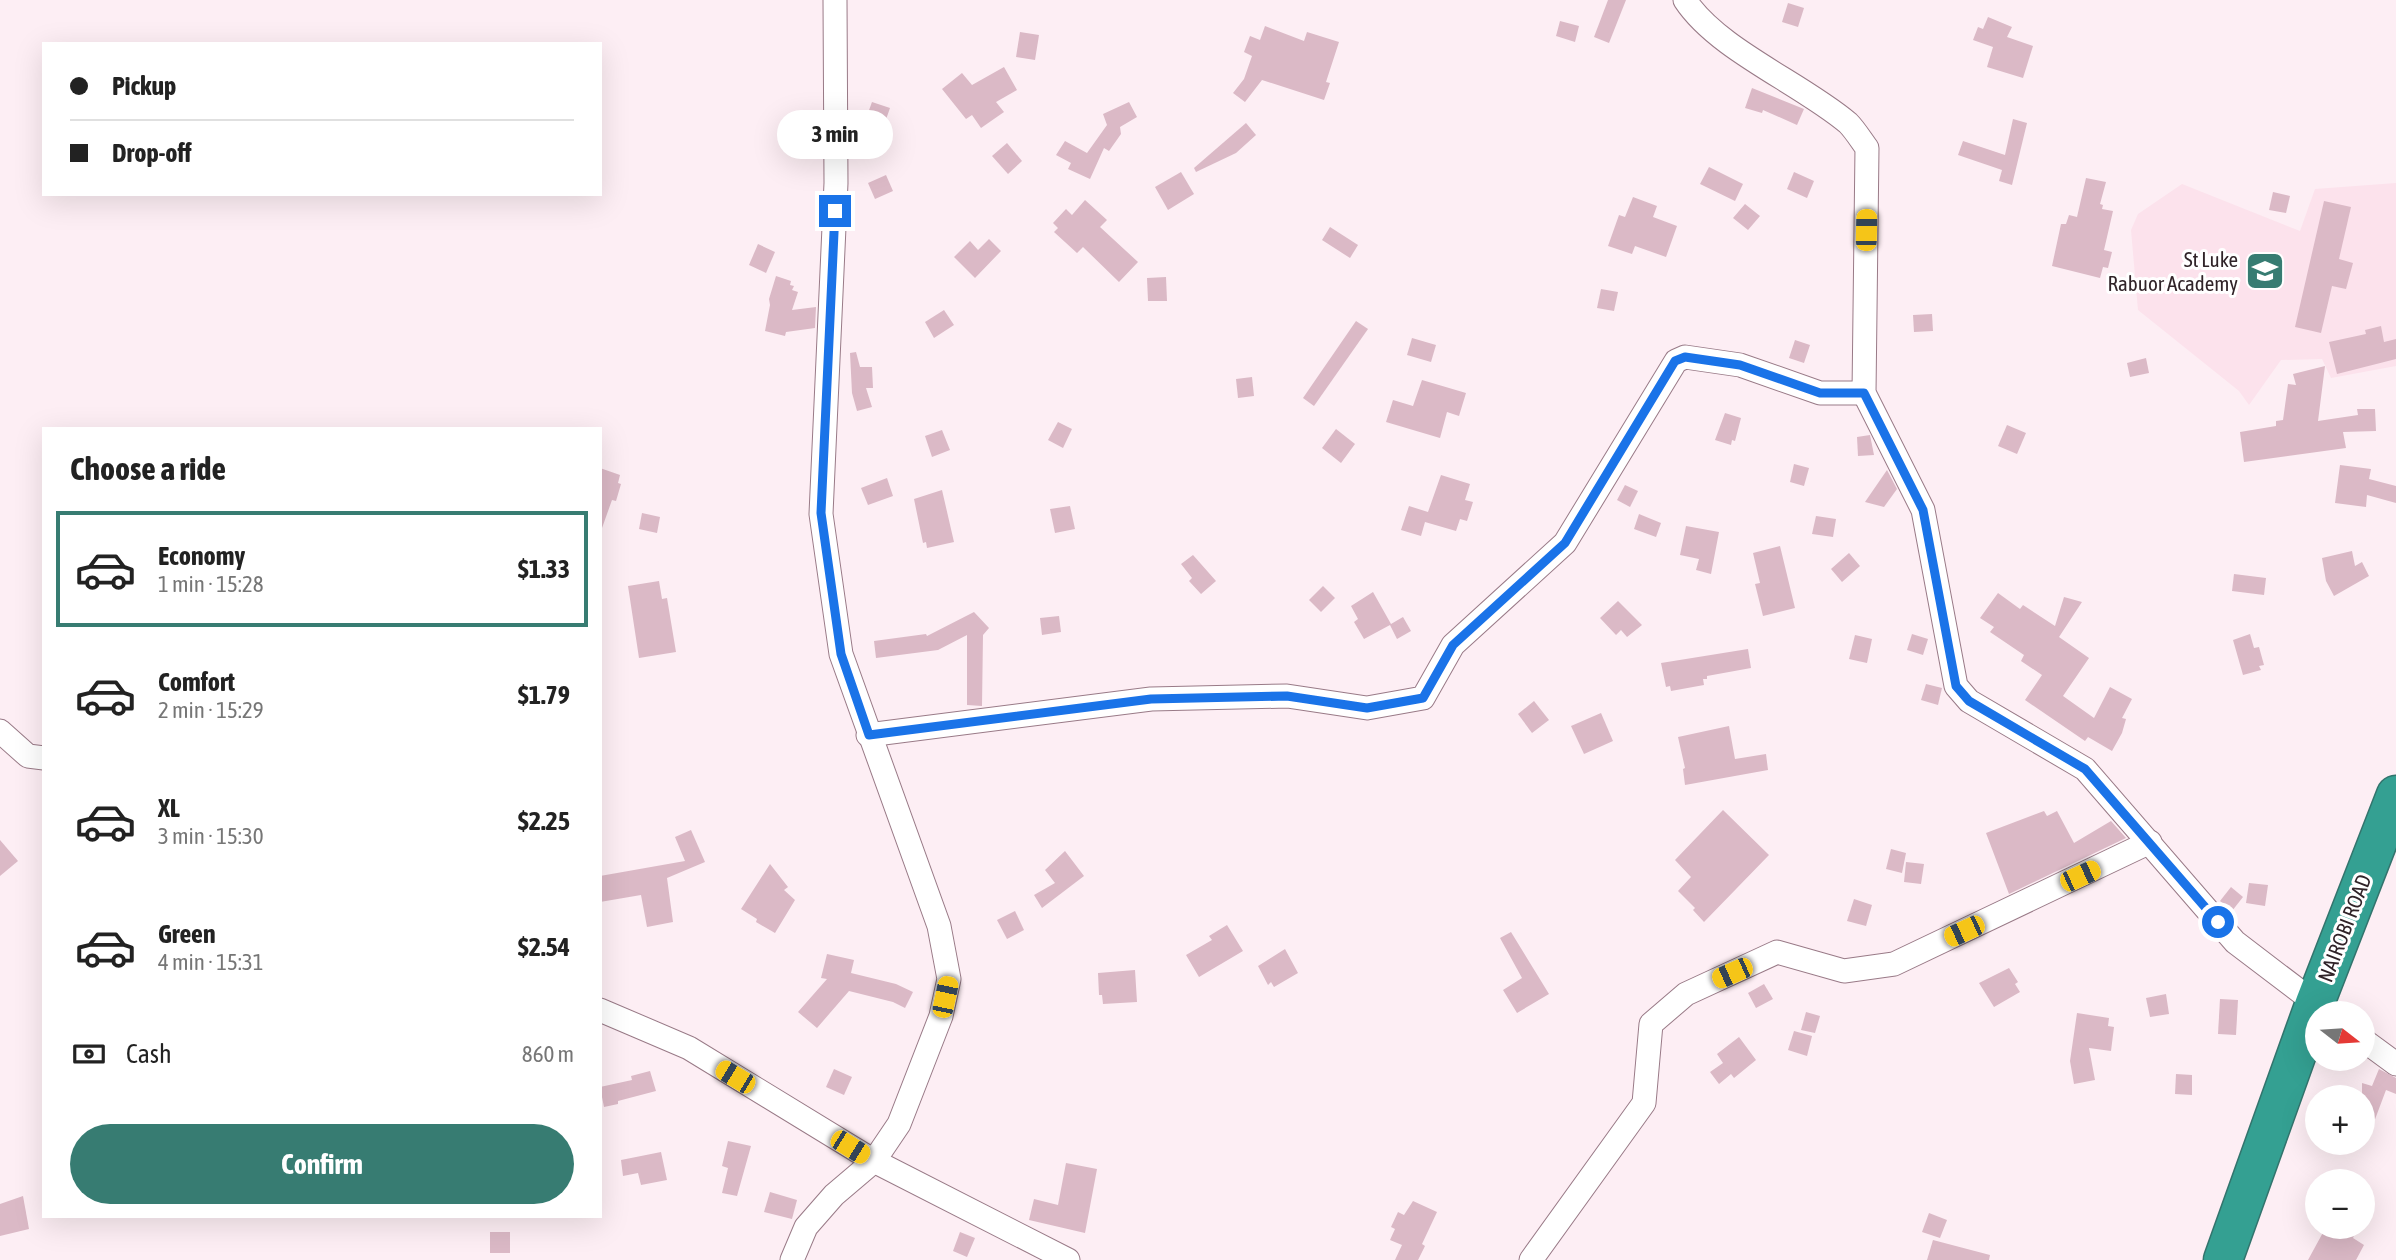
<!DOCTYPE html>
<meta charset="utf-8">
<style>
body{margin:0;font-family:"Asap Condensed",sans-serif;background:#f6f6f6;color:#222;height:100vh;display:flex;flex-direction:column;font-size:26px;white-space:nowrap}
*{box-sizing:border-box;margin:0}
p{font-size:23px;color:#767676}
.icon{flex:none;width:38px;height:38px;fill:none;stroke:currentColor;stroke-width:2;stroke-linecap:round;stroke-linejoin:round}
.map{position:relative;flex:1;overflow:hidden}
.sheet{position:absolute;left:42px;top:427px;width:560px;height:791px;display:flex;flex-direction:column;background:#fff;border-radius:0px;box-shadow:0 7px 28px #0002}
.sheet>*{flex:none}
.hud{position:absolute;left:42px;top:42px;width:560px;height:154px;border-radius:0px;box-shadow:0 7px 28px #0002;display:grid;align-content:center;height:154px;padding:0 28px;background:#fff}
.needle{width:46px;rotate:107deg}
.fabs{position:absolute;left:2305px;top:1001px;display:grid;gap:14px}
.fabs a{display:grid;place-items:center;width:70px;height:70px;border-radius:50%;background:#fff;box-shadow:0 7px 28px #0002;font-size:35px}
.end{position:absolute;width:32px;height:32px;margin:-16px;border:9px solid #1a73e8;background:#fff;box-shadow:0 0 0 4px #fff}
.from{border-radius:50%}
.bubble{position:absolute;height:49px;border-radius:24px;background:#fff;box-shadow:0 7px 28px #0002;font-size:23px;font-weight:700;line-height:49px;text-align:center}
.car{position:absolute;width:21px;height:42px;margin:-21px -10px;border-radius:9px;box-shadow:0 0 5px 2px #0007;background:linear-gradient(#f5c518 24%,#345 0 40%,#f5c518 0 76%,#345 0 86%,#f5c518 0)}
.hud b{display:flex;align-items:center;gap:24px;height:66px;font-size:26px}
.hud b+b{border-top:2px solid #e0e0e0}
.hud i{width:18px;height:18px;background:#222}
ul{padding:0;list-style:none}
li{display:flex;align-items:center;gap:21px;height:116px;margin:0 14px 10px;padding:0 14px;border:4px solid transparent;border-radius:0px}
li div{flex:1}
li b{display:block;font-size:26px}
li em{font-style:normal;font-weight:700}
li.selected{border-color:#377c72}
li>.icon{width:63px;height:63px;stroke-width:1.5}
h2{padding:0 28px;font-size:32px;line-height:84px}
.pay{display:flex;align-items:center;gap:18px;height:77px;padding:0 28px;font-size:26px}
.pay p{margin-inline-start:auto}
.action{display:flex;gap:14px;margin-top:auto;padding:14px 28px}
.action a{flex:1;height:80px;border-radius:42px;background:#377c72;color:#fff;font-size:28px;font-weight:700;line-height:80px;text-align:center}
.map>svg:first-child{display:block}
.built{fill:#fce2ec}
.building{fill:#dbb9c6}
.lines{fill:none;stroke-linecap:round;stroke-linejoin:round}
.street-casing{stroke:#997a87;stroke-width:25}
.highway-casing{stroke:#33746d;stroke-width:41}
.street{stroke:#fff;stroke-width:23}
.highway{stroke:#34a092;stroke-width:38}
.route{stroke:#1a73e8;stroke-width:9}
.labels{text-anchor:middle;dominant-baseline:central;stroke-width:6;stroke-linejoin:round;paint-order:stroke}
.poi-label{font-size:21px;fill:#302328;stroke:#fff;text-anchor:end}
.street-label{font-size:21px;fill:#302328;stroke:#fff}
</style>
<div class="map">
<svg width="2396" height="1260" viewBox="0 0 2396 1260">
<rect width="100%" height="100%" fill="#fdeef4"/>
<!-- built -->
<polygon class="built" points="2396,183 2396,366 2331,378 2322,359 2281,360 2249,405 2239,391 2138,310 2131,230 2138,214 2182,184 2300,231 2315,189"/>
<!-- building -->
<g class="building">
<polygon points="1608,0 1626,0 1609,43 1594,37"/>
<polygon points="1788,3 1804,8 1798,27 1782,22"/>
<polygon points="1988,17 2012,27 2007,37 2033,46 2023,78 1987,67 1993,47 1973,40 1978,27 1983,29"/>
<polygon points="1560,21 1579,26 1575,42 1556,36"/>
<polygon points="1265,26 1304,41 1307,32 1339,42 1326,82 1330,83 1324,100 1262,80 1245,102 1233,93 1244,79 1252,56 1244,52 1250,36 1260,40"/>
<polygon points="1020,32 1039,35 1035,60 1016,57"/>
<polygon points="1004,67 1017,90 996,102 1004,112 981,128 972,115 966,119 942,89 962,73 972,85"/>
<polygon points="1752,88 1804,109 1797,125 1763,110 1762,113 1745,108"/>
<polygon points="872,102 890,108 882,131 864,124"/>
<polygon points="1129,102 1137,117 1120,127 1121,134 1109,151 1104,148 1090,179 1068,169 1071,163 1056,155 1065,141 1087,153 1107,125 1103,114"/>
<polygon points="2013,119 2027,123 2012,185 1999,181 2002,170 1958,155 1963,141 2005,155"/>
<polygon points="1246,123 1256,135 1236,153 1196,172 1194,168"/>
<polygon points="1007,143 1022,161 1008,174 992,156"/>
<polygon points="1709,167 1743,184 1735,201 1700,184"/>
<polygon points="1181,172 1194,194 1168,210 1155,187"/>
<polygon points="1794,172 1814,181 1807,198 1787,189"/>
<polygon points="886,175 893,191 875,199 868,183"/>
<polygon points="2086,178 2106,182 2100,204 2103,205 2102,209 2113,211 2104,250 2112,252 2108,268 2103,267 2100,278 2052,266 2061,224 2066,224 2069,215 2077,217"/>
<polygon points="2273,192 2290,196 2286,213 2269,210"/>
<polygon points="1633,197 1657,206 1653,217 1677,226 1666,257 1635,246 1632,254 1608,246 1619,215 1625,217"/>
<polygon points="1085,200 1107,220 1100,227 1138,262 1119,282 1083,247 1077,253 1054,232 1058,228 1053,223 1066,209 1072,215"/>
<polygon points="2324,201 2351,207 2339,259 2353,263 2346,289 2332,286 2321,333 2295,327"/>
<polygon points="1745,204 1760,216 1748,230 1733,218"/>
<polygon points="1330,227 1358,245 1350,258 1322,240"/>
<polygon points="989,239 1001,251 975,278 954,257 970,241 978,250"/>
<polygon points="758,244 775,252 766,273 749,265"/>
<polygon points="776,276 791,281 790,285 794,286 792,290 798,292 792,310 816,307 815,328 786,332 785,336 765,331 770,305 769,299"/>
<polygon points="1166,277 1167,301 1148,301 1147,278"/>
<polygon points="1601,289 1618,292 1614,311 1597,308"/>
<polygon points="944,310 954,325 934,338 925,322"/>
<polygon points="1932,314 1933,331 1914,332 1913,315"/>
<polygon points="1356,321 1368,329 1314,406 1303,398"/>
<polygon points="2381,326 2384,342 2396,339 2396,359 2337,374 2329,342 2366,334 2365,330"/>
<polygon points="1412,338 1436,345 1431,362 1407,355"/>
<polygon points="1795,340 1810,345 1804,363 1789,358"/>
<polygon points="856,352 860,367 872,367 873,388 866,388 872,407 857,411 852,393 850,353"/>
<polygon points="2146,358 2149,373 2130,377 2127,363"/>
<polygon points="2325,366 2318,421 2358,415 2357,409 2375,409 2376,431 2343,432 2346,448 2244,462 2240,432 2276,426 2276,421 2283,420 2288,384 2296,385 2293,374"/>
<polygon points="1252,377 1254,396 1238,398 1236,379"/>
<polygon points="1422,380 1466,393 1459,416 1447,412 1440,438 1386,422 1393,400 1413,406"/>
<polygon points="1725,413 1741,418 1735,441 1732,440 1731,445 1715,440"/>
<polygon points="1058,422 1072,429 1063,448 1048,440"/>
<polygon points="2007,425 2026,433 2017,454 1998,446"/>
<polygon points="1336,429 1355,444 1341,463 1322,448"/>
<polygon points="942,430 950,450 932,457 925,436"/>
<polygon points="1870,435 1874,455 1858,456 1857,437"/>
<polygon points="1794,464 1809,468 1804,486 1790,482"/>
<polygon points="2340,465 2371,469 2369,479 2396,486 2396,503 2367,495 2366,507 2335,503"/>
<polygon points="600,468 620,475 618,483 621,484 616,501 612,500 602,528 600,527"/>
<polygon points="1887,470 1897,489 1884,507 1865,502"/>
<polygon points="1441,475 1470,484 1465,500 1473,502 1467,521 1460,519 1456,531 1425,522 1421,536 1401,530 1409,506 1428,512"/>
<polygon points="887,478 893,496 868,505 861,488"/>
<polygon points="1625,485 1638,491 1630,507 1617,500"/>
<polygon points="942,490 954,542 927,548 926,542 923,543 914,499"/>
<polygon points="1070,506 1075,529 1055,533 1050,509"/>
<polygon points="642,513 660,517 657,533 639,529"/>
<polygon points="1639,514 1661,523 1656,537 1634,529"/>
<polygon points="1816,516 1836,519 1833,537 1812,534"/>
<polygon points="1686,526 1719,532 1711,574 1696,570 1699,559 1680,555"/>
<polygon points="1780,546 1795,608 1763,616 1755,584 1760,583 1753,553"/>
<polygon points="2352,551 2355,566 2362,562 2369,576 2334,596 2326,581 2322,558"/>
<polygon points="1849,553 1860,566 1842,582 1831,569"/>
<polygon points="1193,555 1216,581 1201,594 1189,581 1192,578 1181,564"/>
<polygon points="2234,574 2266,578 2264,595 2232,591"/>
<polygon points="659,581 662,599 667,598 676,652 639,658 628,586"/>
<polygon points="1323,586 1335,598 1321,612 1309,600"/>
<polygon points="1373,592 1391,624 1403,617 1411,631 1397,639 1390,625 1364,639 1354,622 1358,619 1351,606"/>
<polygon points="1998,593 2020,609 2023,605 2055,626 2064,597 2082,602 2059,637 2089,658 2063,696 2094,718 2110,687 2132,699 2122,718 2126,719 2122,733 2112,751 2088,737 2085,741 2025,700 2042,675 2021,661 2024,655 1990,632 1994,627 1980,618"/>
<polygon points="1618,601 1642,625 1627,637 1621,630 1616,635 1600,618"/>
<polygon points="974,612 989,628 983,635 982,706 967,705 967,635 938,650 876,658 874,641 926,634 927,636"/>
<polygon points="1059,616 1061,632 1042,635 1040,618"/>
<polygon points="1912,634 1928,639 1923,655 1907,650"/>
<polygon points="2250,634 2254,648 2259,647 2264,665 2259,666 2261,670 2243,675 2233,640"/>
<polygon points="1855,635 1872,639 1867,663 1849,659"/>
<polygon points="1748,649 1751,668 1707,676 1707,679 1703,679 1704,685 1671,691 1670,686 1666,687 1661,663"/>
<polygon points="1926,684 1942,688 1938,705 1921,700"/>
<polygon points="1534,701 1549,720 1532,733 1518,714"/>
<polygon points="1601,713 1613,741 1584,754 1571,726"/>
<polygon points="1729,726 1735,759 1766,754 1768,770 1685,785 1683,769 1685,768 1678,737"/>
<polygon points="1723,810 1769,855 1704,922 1693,910 1695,908 1678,891 1691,877 1675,860"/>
<polygon points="2044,811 2047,816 2057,811 2074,843 2111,821 2126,838 2009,894 1986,833"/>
<polygon points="691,830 705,862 667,878 673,922 647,927 641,895 600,902 600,876 685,861 675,837"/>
<polygon points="0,840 18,861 0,876"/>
<polygon points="1891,849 1906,853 1902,873 1886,869"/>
<polygon points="1065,851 1084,876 1042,908 1034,895 1055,883 1045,870"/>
<polygon points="1906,862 1924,864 1921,884 1904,882"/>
<polygon points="770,864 788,887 784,890 795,900 775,933 756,922 757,919 741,909"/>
<polygon points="2249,883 2268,885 2265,906 2246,903"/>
<polygon points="2231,887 2243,897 2232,911 2220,901"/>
<polygon points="1854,899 1872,905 1866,926 1847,921"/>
<polygon points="1015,911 1024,930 1007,939 997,920"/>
<polygon points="1227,925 1243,951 1199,977 1186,955 1212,940 1209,936"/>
<polygon points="1511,932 1549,994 1517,1013 1503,990 1522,978 1500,938"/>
<polygon points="1285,949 1298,973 1274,987 1271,982 1268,985 1258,966"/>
<polygon points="827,954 854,960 851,973 896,984 913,992 905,1008 893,1002 849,991 817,1028 798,1012 827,979 821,978"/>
<polygon points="2009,968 2018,982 2015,984 2020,992 1994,1007 1979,983"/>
<polygon points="1135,970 1137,1002 1103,1004 1102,995 1099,995 1098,973"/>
<polygon points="1764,984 1773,999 1756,1008 1748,993"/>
<polygon points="2166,994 2169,1014 2150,1017 2146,998"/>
<polygon points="2220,999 2238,1000 2236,1035 2218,1034"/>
<polygon points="1806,1012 1820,1016 1815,1033 1801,1030"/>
<polygon points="2077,1013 2109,1018 2108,1026 2114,1027 2111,1051 2089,1048 2095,1080 2074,1084 2070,1061"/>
<polygon points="1794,1031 1812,1036 1807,1056 1788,1050"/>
<polygon points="1739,1037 1756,1060 1734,1078 1731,1074 1719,1084 1710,1072 1723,1063 1717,1054"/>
<polygon points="834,1069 852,1077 844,1095 826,1087"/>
<polygon points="2379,1069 2396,1078 2396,1094 2386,1090 2374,1122 2362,1117 2362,1083 2372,1086"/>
<polygon points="650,1071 656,1091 618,1101 618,1104 604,1107 600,1087 632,1080 631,1076"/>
<polygon points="2176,1074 2192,1075 2192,1095 2175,1094"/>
<polygon points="728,1141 751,1146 737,1196 722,1193 728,1168 722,1166"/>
<polygon points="661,1152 667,1180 641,1185 638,1173 623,1176 621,1160"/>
<polygon points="1066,1163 1097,1169 1085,1233 1029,1220 1034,1199 1058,1205"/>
<polygon points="770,1192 797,1200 792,1219 764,1212"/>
<polygon points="23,1196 29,1229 0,1236 0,1204"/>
<polygon points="1413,1201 1437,1212 1422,1244 1425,1246 1418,1260 1395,1260 1402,1245 1390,1240 1395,1229 1391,1227 1398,1212 1404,1215"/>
<polygon points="1929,1213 1947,1220 1940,1238 1922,1232"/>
<polygon points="2326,1227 2348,1227 2356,1231 2353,1238 2364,1245 2356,1260 2308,1260"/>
<rect x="490" y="1232" width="20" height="21"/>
<polygon points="960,1232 975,1238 967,1257 953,1251"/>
<polygon points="1933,1240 1990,1255 1989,1260 1927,1260"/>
</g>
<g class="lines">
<!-- street casing -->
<g class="street-casing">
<g id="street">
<path d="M1685 0C1718 50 1801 83 1848 123 1855 130 1861 140 1867 148L1864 393 1923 510 1956 686 1969 701 2085 769 2235 942 2323 1009"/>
<polyline points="0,731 28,756 44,758"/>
<polyline points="868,735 1151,699 1287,696 1367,708 1423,698 1453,645 1565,543 1676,361 1685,357 1740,365 1820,393 1864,393"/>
<polyline points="600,1010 689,1048 874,1161 1068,1260"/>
<polyline points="2362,1039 2396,1064"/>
<polyline points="792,1260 806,1227 834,1195 874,1161 899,1124 941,1016 949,979 939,926 841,654 821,514 836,183 835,0"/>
<polyline points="1531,1260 1644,1103 1651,1024 1686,994 1777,952 1844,971 1894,964 2150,842"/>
</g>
</g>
<!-- highway casing -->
<g class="highway-casing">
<polyline id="highway" points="2223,1260 2315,1003 2396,795"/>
</g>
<!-- street -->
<use href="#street" class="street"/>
<!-- highway -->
<use href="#highway" class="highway"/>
</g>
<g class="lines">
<!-- route -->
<polyline class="route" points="835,211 821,513 841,654 869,735 1151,699 1287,696 1367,708 1423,698 1453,645 1565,543 1675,361 1685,357 1740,365 1820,393 1864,393 1923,510 1956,686 1969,701 2085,769 2218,922"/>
</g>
<!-- icons -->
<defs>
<g id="school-square" transform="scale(2.0125)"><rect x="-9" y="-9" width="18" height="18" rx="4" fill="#377c72" stroke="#fff"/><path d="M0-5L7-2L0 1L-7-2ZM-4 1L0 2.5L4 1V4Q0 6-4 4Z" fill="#fff"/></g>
</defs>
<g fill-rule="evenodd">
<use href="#school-square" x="2265" y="271"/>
</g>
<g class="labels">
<!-- poi labels -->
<g class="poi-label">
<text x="2238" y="259">St Luke<tspan x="2238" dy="24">Rabuor Academy</tspan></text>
</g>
<!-- street labels -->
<g class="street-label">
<text transform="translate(2344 928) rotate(-69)">NAIROBI ROAD</text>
</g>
</g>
</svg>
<div class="fabs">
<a><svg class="needle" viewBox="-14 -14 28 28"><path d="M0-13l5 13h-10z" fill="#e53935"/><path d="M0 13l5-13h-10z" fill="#767676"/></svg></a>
<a>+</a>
<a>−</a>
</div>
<i class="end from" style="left:2218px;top:922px"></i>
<i class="end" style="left:835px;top:211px"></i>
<div class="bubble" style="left:777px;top:110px;width:116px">3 min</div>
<i class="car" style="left:1866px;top:230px;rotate:1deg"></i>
<i class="car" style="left:2080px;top:876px;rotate:65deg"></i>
<i class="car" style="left:1964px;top:931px;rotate:245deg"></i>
<i class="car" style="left:1732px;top:973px;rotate:246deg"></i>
<i class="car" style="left:945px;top:997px;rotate:12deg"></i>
<i class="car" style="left:735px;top:1077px;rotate:301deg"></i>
<i class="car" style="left:850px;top:1147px;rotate:122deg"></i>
<div class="hud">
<b><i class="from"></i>Pickup</b>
<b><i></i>Drop-off</b>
</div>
<section class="sheet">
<h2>Choose a ride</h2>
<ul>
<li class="selected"><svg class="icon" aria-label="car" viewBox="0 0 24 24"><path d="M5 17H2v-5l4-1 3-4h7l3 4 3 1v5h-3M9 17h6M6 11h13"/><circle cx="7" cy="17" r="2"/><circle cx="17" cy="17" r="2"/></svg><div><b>Economy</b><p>1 min · 15:28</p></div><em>$1.33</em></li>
<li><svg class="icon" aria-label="car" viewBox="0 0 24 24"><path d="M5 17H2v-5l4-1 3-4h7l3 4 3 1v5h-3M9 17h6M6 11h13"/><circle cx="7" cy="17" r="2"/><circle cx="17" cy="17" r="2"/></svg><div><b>Comfort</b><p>2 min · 15:29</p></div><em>$1.79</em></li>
<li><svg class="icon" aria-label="car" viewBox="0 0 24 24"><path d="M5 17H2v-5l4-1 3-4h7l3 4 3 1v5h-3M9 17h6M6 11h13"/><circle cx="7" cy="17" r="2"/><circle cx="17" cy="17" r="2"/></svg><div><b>XL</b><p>3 min · 15:30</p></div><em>$2.25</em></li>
<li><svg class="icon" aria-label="car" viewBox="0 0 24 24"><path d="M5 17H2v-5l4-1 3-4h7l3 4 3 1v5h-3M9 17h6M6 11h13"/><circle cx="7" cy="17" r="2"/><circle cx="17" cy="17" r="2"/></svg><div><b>Green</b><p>4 min · 15:31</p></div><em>$2.54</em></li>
</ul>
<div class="pay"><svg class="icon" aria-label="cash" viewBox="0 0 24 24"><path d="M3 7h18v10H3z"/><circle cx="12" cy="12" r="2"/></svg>Cash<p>860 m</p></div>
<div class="action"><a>Confirm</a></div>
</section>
</div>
